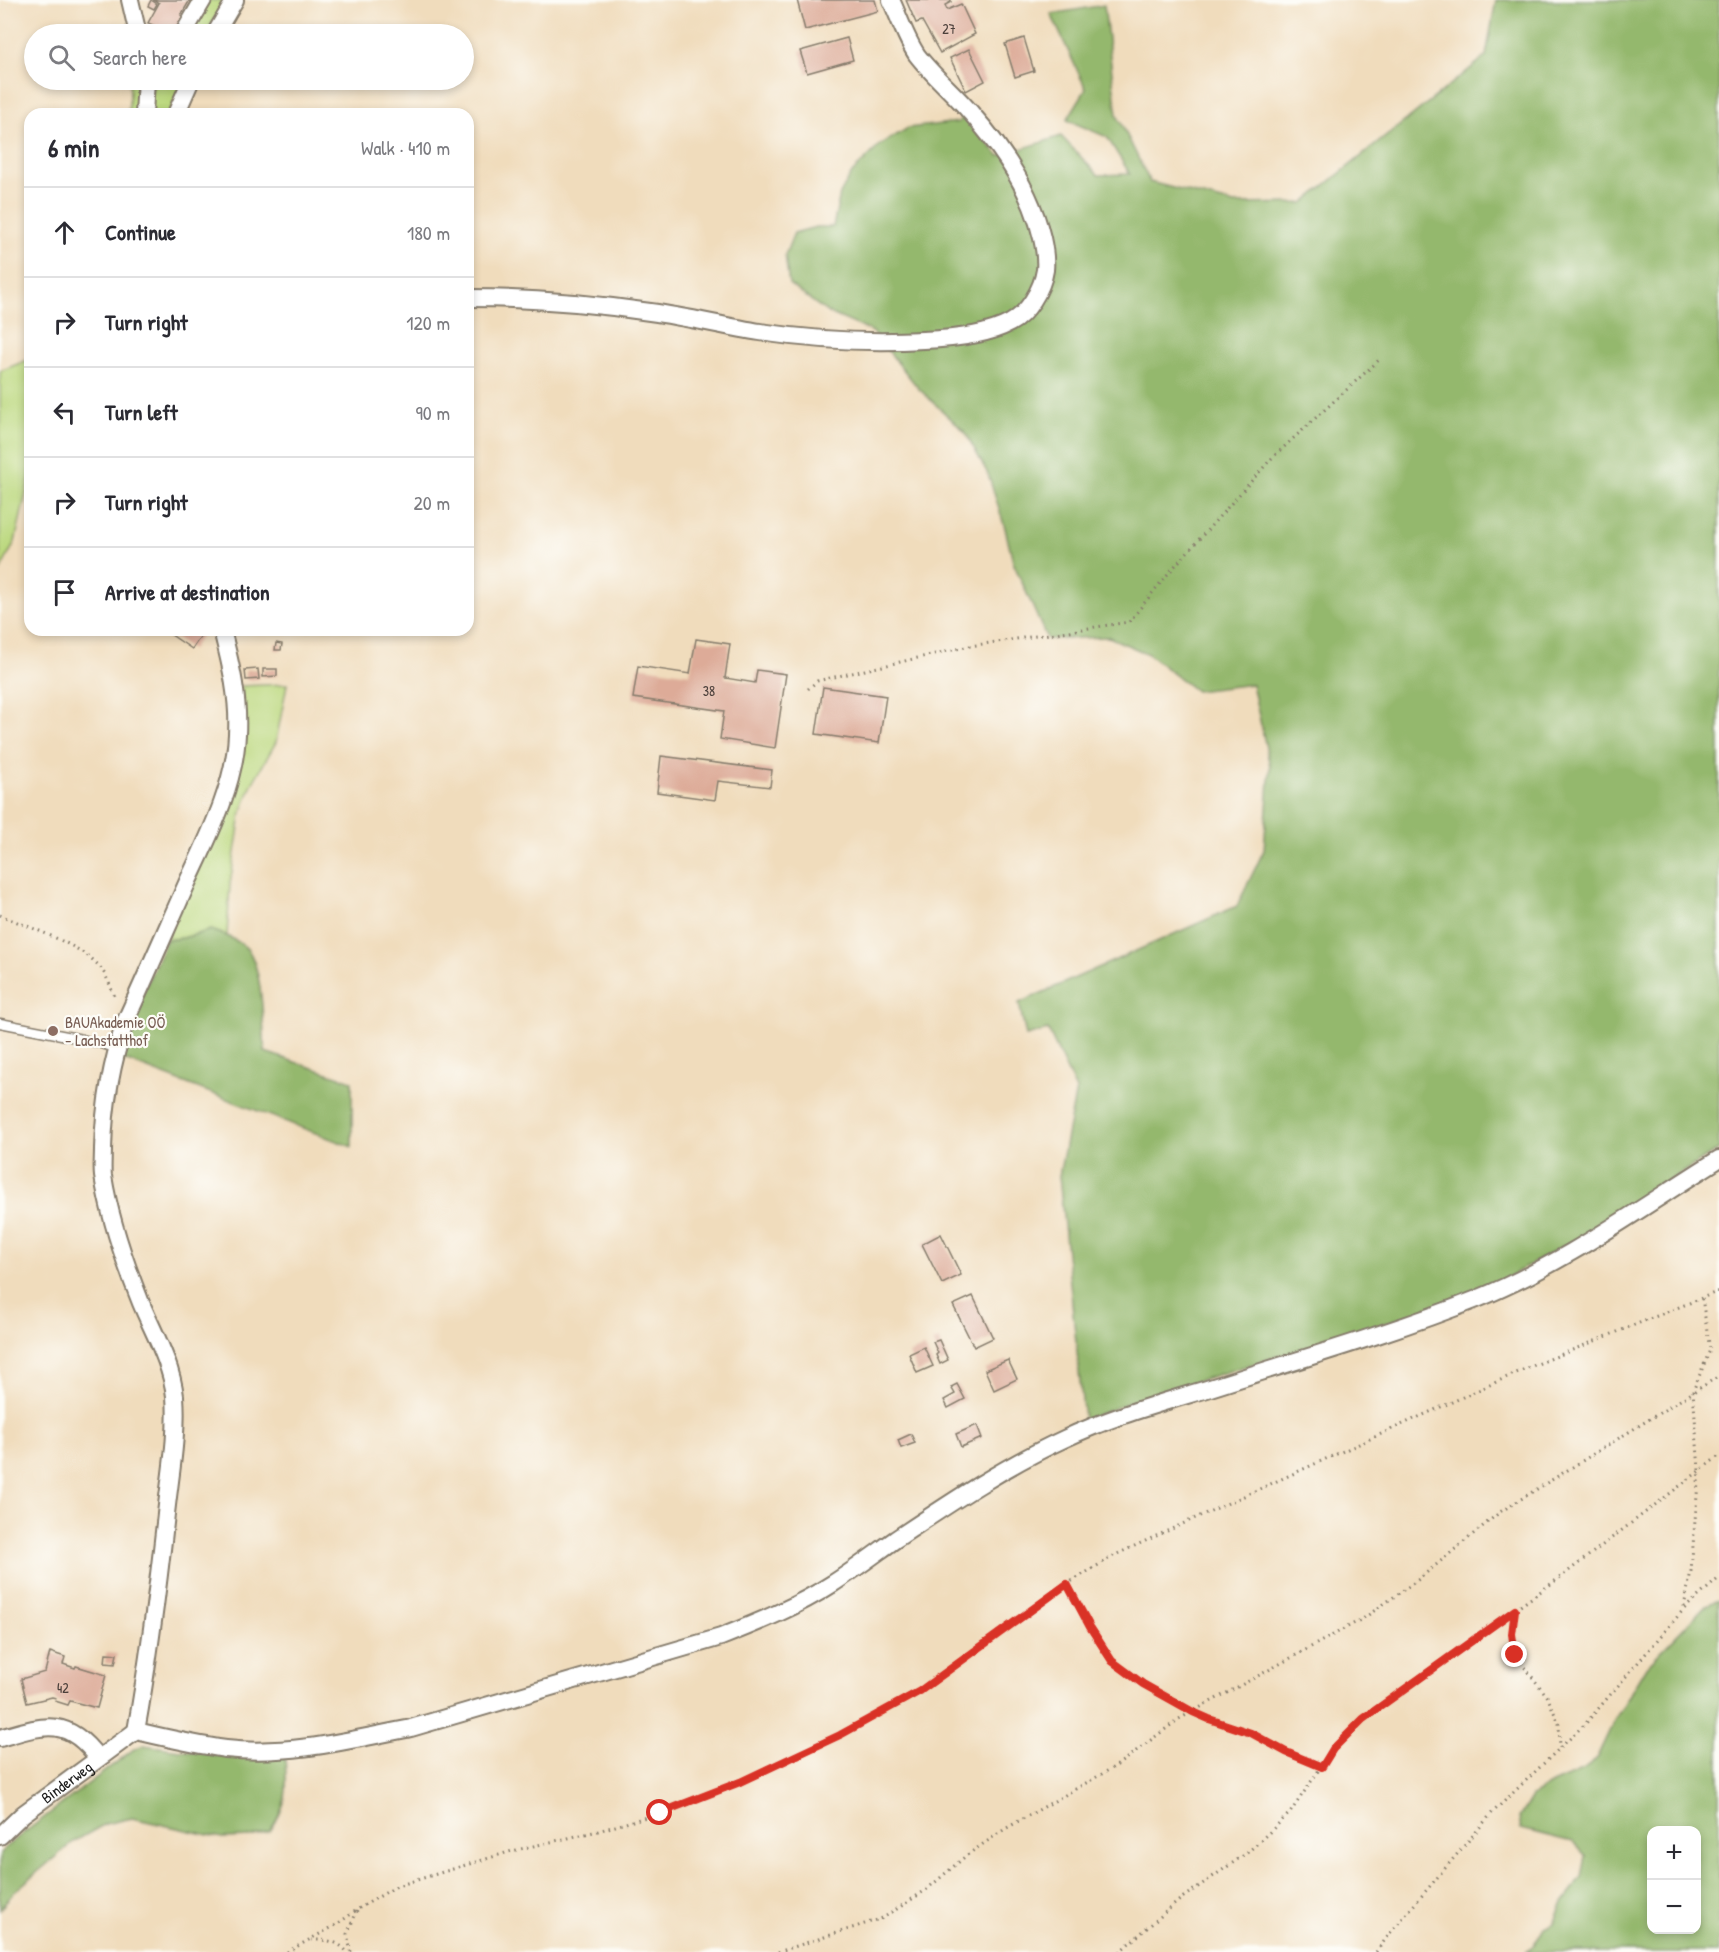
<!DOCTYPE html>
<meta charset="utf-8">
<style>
:root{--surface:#fff;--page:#f7f7f7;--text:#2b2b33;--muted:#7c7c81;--line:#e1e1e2}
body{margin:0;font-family:"Patrick Hand",sans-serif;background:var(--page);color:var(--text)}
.controls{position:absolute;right:18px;bottom:18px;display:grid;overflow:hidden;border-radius:12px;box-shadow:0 3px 9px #0003}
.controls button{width:54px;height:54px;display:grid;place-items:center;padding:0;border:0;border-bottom:2px solid var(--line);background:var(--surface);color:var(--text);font:30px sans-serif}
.stop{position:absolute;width:18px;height:18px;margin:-14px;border:4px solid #d93025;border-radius:50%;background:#fff}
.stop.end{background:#d93025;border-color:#fff;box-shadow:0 2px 6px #0008}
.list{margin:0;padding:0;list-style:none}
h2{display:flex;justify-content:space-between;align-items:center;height:78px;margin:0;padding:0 24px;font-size:26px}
h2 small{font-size:20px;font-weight:400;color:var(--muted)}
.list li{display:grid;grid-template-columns:39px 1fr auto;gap:18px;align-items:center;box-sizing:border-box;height:90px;padding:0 24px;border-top:2px solid var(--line)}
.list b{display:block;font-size:22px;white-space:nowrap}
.list em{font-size:20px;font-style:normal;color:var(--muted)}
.icon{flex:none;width:33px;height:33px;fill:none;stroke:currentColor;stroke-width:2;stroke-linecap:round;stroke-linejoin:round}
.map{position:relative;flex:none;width:1719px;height:1952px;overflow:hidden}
.search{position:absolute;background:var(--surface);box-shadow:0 3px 9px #0003;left:24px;top:24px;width:450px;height:66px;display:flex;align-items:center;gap:15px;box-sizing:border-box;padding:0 21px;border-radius:33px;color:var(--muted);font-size:22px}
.panel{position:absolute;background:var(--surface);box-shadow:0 3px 9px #0003;left:24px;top:108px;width:450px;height:528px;border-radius:18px}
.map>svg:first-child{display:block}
</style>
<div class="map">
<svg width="1719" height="1952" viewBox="0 0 1719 1952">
<rect width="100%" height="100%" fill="#fdfcf7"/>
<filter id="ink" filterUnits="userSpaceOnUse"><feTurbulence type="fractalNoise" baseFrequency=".0167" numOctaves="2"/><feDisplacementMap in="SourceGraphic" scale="12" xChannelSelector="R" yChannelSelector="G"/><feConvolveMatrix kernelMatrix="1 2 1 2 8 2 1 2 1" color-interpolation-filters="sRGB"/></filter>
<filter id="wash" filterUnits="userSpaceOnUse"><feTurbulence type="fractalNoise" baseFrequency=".008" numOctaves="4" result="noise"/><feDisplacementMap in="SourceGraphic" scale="24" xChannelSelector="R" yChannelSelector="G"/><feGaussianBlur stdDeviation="1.35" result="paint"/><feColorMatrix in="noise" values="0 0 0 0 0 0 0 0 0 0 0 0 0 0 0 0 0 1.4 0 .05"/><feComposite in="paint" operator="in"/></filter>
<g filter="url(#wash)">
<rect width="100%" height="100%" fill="#f0dcbc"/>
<g fill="#bbd87e" stroke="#6c7a4d" stroke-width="1.5">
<path d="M206 0H226L206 34H186Z"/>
<path d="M129 80H139L137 114H128L130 93Z"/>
<path d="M158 80H184L168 114H147L150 91Z"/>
<path d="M30 359V476L15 542 0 571V371Z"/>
<path d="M287 684 276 742 251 786 241 814 230 884 227 936 211 930 183 938 166 940 237 778 245 734 241 686Z"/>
</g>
<g fill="#94b86d" stroke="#586a44" stroke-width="1.5" fill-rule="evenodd">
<path d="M1496 0H1719V1149L1584 1235 1501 1281 1424 1311 1133 1401 1084 1420 1059 1176 1076 1090 1048 1030 1026 1036 1019 1003 1237 906 1264 850 1270 766 1252 684 1196 691 1148 654 1109 637 1047 639 1013 562 1005 528 988 474 965 432 919 389 873 332 827 312 789 284 785 255 794 233 816 227H833L840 194 852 173 880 145 908 128 959 122 964 115 999 156 1061 136 1098 175 1130 174 1107 137 1067 120 1086 89 1051 14 1104 5 1117 115 1150 182 1234 204 1303 203 1486 56Z"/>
<path d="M211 930C223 934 240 940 248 950 263 970 263 1026 265 1052L352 1081V1147L122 1059 140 999 166 940 183 938Z"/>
<path d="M1719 1600V1952H1525L1533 1947 1544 1928 1554 1923 1563 1903 1582 1878 1586 1856 1573 1842 1521 1829 1519 1818 1532 1796 1552 1784 1586 1769 1597 1757 1615 1719 1646 1667 1706 1605ZM1696 1830V1930H1652V1830Z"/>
<path d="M144 1745 240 1758 285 1757C287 1789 289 1803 270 1831L251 1837 222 1838 132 1818 105 1824 73 1842 14 1892 0 1909V1853L8 1845 134 1749Z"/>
</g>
<g id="blocks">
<g fill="#ddab98">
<path d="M151 0 157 4 154 9 148 6Z"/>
<path d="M153 0H190L181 15 184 16 174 34 148 23 159 3Z"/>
<path d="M797 0H875L878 11 805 30Z"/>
<path d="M906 0H951V2L945 5 947 10 961 4 975 34 940 53 922 21 916 23Z"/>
<path d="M847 38 853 60 807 73 800 51Z"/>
<path d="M1024 38 1034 71 1015 77 1005 44Z"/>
<path d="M969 49 985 81 966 91 950 58Z"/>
<path d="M164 630H199L203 633 192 649Z"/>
<path d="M696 639 730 644 725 678 755 683 757 670 786 674 775 748 720 739 724 711 633 698 638 666 690 674Z"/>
<path d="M276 643 282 644 281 650H275Z"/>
<path d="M258 669 259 679 246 680 245 670Z"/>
<path d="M263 669H277V676L263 677Z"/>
<path d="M823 687 886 696 879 743 816 734Z"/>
<path d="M661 756 772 770 770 787 718 781 715 800 657 792Z"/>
<path d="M941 1234 961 1275 942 1284 922 1244Z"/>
<path d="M973 1296 993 1338 974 1347 953 1305Z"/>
<path d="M939 1340 948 1360 940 1364 936 1355 938 1353 933 1342Z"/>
<path d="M924 1347 933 1366 917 1373 909 1354Z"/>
<path d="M1008 1360 1017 1379 994 1390 985 1370Z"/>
<path d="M957 1384 965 1399 948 1408 944 1400 955 1394 951 1387Z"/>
<path d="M977 1425 982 1438 961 1447 956 1434Z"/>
<path d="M911 1434 915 1443 901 1448 898 1440Z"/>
<path d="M50 1652 65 1657 63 1664 75 1668 76 1666 106 1675 97 1708 70 1701 68 1705 55 1701 56 1698 52 1697 27 1703 21 1679 45 1672Z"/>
<path d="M106 1653 117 1654 115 1664 105 1663Z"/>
</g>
</g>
</g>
<g filter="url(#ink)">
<use href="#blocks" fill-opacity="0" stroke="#867c6c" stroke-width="1.5"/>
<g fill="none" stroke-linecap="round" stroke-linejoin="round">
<defs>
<path id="lane" d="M0 1023 82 1039 116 1048"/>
<g id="street">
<path d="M130 0 138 34"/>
<path d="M183 34 203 0"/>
<path d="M215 34 235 0"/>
<path d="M144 114 146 80"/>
<path d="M176 114 191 80"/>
<path d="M468 298C529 298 589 303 650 312 687 317 723 326 760 332 814 340 869 343 923 340 950 339 986 336 1010 323 1027 314 1042 290 1045 270 1046 261 1044 247 1042 238 1031 190 1003 149 971 113 954 93 933 76 917 55 906 39 899 17 891 0"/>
<path d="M136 1731C166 1738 195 1745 226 1749 288 1756 351 1740 411 1728L721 1637C759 1622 798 1606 832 1584 854 1570 875 1554 896 1539 950 1503 1005 1466 1064 1439 1110 1417 1158 1404 1207 1389 1297 1360 1389 1334 1477 1299 1564 1264 1640 1208 1719 1159"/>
<path d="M136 1731C149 1659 158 1587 166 1514 170 1476 178 1436 175 1396 171 1362 154 1334 141 1303 125 1263 110 1220 103 1176 102 1168 103 1158 103 1149 104 1105 112 1061 126 1020 147 974 167 928 188 881 209 836 235 785 237 734 239 698 231 665 222 630"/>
<path d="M0 1738C44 1725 67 1716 98 1758"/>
<path id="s1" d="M0 1836 23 1814 136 1731"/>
</g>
</defs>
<use href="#lane" stroke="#867c6c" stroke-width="11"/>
<use href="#street" stroke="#867c6c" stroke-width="20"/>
<g stroke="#867c6c" stroke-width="3" stroke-dasharray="1.5 4.5" stroke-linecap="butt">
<path d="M808 689 817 681 970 646 1129 622 1166 576 1272 458 1379 360"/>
<path d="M0 915C28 927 80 944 99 966 107 975 111 989 116 999"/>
<path d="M1067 1584 1090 1627 1112 1661 1143 1684 1193 1711 1209 1719 1251 1733 1286 1752 1322 1767"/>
<path d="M1684 1607 1691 1571 1699 1470 1693 1391 1710 1350 1702 1298"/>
<path d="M1515 1611 1512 1634 1515 1655 1547 1696 1559 1724 1560 1748"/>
<path d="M311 1940C325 1940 338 1940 347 1952"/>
<path d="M287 1952 336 1925 358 1909 397 1886 512 1851 598 1831 660 1813 740 1782 840 1735 920 1691 989 1639 1067 1584 1115 1555 1215 1509 1525 1369 1719 1291"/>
<path d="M351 1952 347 1934 357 1911"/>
<path d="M778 1952 883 1918 926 1890 967 1855 1005 1829 1116 1766 1179 1719 1364 1618 1419 1579 1500 1512 1719 1376"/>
<path d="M1119 1952 1182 1898 1247 1853 1290 1813 1333 1749 1363 1719 1562 1576 1719 1456"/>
<path d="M1376 1952 1391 1932 1492 1813 1586 1723 1684 1609 1719 1578"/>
</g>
<use href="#lane" stroke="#fff" stroke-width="8"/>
<use href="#street" stroke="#fff" stroke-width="16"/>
</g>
</g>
<g fill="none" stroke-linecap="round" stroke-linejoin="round" filter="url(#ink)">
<path stroke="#d93025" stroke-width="8" d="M660 1813 740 1782 840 1735 920 1691 1067 1584 1090 1627 1112 1661 1143 1684 1193 1712 1209 1719 1251 1733 1286 1752 1322 1767 1333 1749 1363 1719 1515 1610 1512 1634 1515 1655"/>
</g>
<circle fill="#8d6e63" stroke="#fdfcf7" stroke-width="2" cx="53" cy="1031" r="6"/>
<g text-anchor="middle" stroke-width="4.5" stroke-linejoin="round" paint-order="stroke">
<g font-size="14" fill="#4c403b">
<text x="949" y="34">27</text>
<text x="709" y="696">38</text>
<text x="63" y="1693">42</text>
</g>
<g font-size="16" fill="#785e54" stroke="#fdfcf7" text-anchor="start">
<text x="65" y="1028">BAUAkademie OÖ<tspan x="65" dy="18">- Lachstatthof</tspan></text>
</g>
<g font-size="16" fill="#1c1c1c" stroke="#fdfcf7">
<text dy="6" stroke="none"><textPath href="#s1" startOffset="86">Binderweg</textPath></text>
</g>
</g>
</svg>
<div class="controls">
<button>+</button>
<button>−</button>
</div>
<div class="stop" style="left:660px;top:1813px"></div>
<div class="stop end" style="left:1515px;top:1655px"></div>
<div class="search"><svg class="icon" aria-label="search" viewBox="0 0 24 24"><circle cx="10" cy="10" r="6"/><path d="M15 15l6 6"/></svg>Search here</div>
<section class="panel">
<h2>6 min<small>Walk · 410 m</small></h2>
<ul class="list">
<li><svg class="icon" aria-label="ahead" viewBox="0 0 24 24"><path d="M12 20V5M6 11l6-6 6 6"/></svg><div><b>Continue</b></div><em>180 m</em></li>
<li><svg class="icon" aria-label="right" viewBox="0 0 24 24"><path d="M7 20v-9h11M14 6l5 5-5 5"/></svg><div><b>Turn right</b></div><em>120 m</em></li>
<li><svg class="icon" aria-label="left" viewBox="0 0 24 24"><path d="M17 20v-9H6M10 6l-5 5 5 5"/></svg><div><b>Turn left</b></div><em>90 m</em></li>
<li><svg class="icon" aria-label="right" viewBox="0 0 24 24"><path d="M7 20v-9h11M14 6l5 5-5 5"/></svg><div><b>Turn right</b></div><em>20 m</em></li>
<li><svg class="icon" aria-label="arrive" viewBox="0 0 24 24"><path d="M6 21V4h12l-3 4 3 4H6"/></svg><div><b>Arrive at destination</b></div></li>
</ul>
</section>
</div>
